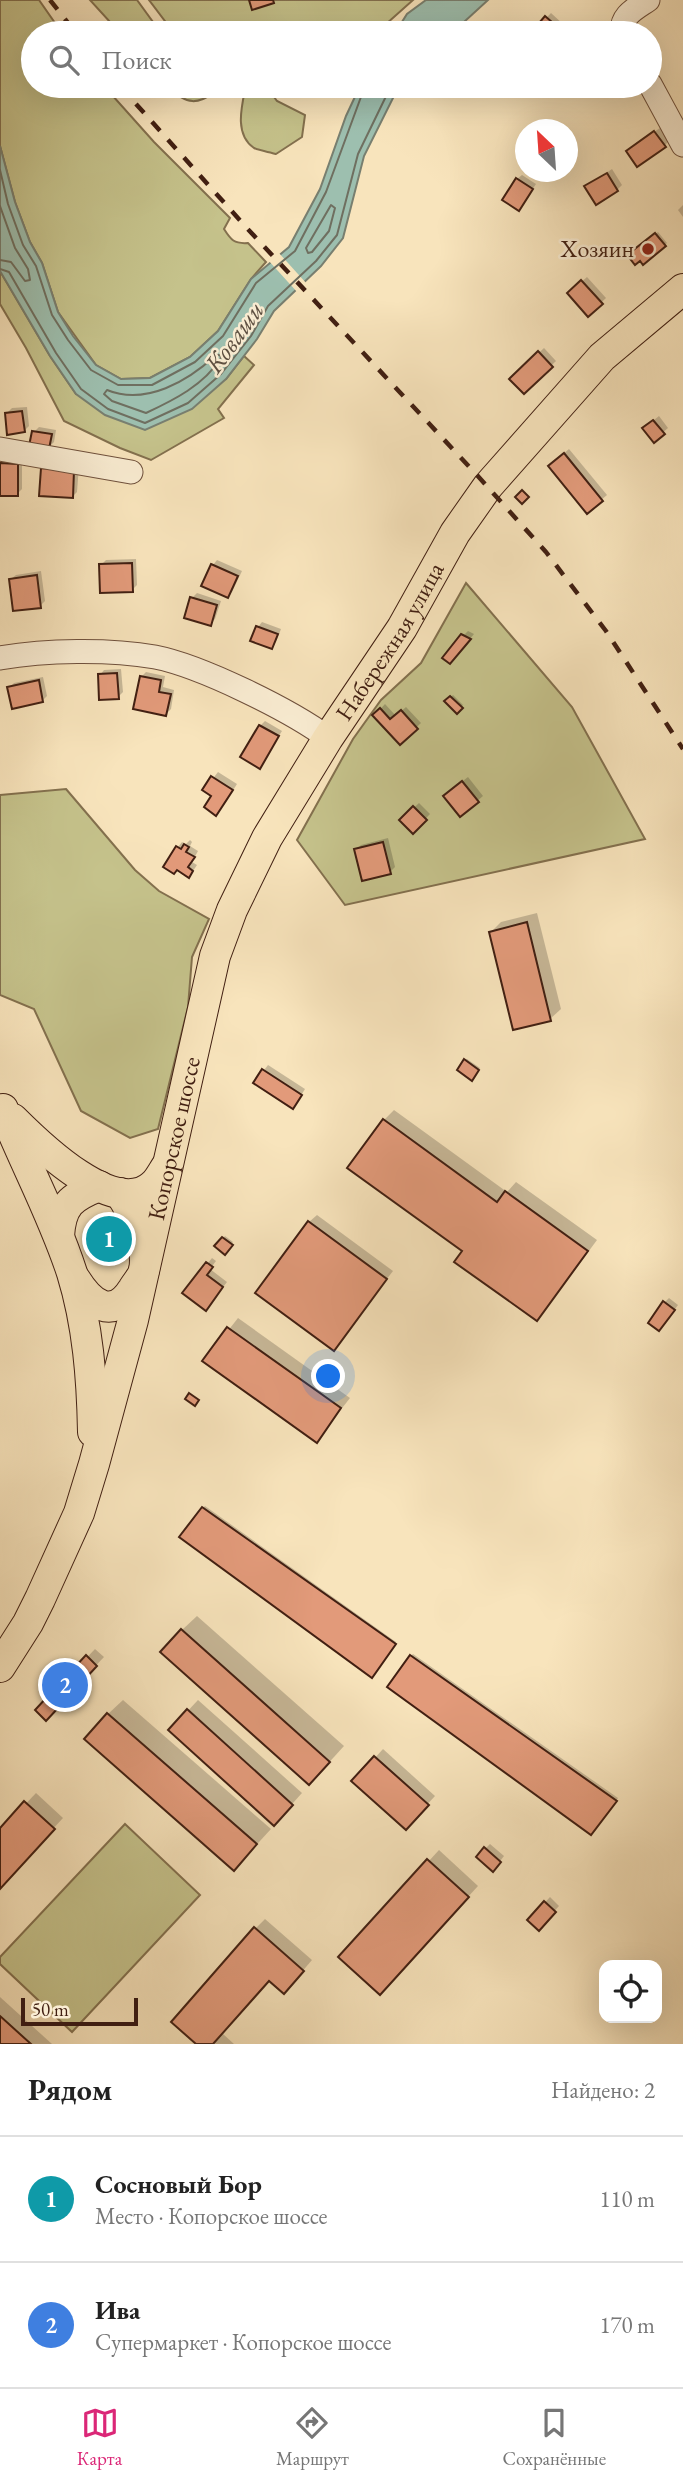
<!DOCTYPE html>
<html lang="ru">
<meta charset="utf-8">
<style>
:root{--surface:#fff;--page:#f6f6f6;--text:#222;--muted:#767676;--line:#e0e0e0;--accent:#db2777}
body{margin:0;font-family:"EB Garamond",serif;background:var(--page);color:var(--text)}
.controls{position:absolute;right:21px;bottom:21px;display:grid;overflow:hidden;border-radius:14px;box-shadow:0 7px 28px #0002}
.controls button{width:63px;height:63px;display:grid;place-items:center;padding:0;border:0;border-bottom:2px solid var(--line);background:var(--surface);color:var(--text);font:35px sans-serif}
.compass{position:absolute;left:515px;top:119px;width:63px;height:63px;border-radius:50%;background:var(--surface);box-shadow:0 7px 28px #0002;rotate:335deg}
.scale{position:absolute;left:21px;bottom:18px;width:117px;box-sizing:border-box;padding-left:7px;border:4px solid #411f12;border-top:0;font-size:19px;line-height:24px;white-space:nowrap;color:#411f12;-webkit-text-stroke:5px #faedd3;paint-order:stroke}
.you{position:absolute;left:329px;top:1377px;width:24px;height:24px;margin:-18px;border:5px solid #fff;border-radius:50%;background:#1a73e8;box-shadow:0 0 0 10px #1a73e833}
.badge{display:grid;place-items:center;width:46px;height:46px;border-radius:50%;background:var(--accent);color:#fff;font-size:23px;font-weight:700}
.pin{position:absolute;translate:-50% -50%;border:4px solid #fff;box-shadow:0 2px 7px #0006}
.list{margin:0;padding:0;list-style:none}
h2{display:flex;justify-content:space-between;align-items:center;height:91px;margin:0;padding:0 28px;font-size:30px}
h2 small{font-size:23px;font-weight:400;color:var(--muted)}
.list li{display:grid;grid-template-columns:46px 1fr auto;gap:21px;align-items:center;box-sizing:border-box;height:126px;padding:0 28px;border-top:2px solid var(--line)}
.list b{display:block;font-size:26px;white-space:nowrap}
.list p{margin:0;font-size:23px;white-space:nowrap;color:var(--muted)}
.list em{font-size:23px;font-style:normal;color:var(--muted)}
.icon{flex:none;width:38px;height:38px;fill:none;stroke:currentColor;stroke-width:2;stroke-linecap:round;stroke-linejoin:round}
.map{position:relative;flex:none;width:683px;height:2044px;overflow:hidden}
.search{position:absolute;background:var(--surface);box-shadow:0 7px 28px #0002;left:21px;right:21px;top:21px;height:77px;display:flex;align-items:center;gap:18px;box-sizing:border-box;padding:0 24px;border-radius:38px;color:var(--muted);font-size:26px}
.sheet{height:343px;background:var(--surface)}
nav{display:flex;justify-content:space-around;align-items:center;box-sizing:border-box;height:98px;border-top:2px solid var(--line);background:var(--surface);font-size:19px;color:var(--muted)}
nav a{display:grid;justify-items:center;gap:4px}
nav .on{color:var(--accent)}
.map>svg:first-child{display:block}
</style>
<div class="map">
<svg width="683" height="2044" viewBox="0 0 683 2044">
<rect width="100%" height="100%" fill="#f8e4bc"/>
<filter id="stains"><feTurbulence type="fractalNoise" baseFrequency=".00286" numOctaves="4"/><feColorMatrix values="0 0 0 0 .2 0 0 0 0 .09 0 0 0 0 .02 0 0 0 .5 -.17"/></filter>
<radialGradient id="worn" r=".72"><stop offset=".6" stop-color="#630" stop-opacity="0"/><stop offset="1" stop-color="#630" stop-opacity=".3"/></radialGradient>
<g fill="#c5c28b" stroke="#83704e" stroke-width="2">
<path d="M0 0H39L62 33H33V86H104L154 142 230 218 224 229C231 240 234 244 248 243L266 262 251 279 218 331 190 357 150 378 121 379 96 365 58 312 42 263 30 242 15 202 0 146Z"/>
<path d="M90 0H137L161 33H120Z"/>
<path d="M149 0H413L376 33H174Z"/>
<path d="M168 86H229C202 98 193 113 168 86Z"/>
<path d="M241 86H266L277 101 305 115 302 137 276 154C270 152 260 151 254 148 235 135 241 109 245 90Z"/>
<path d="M0 271 50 356 76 394 226 379 244 356 254 365 218 409 224 418 151 460 120 448 64 421 26 348 0 304Z"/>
<path d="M466 583 572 707 645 839 345 905 297 840 353 739 381 700 421 663Z"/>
<path d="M66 789 135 870 159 891 209 919 192 957 188 1007 158 1129 130 1138 81 1111 34 1009 0 995V795Z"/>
<path d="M125 1824 200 1895 72 2032 0 1964V1957Z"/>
</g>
<g fill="#9dbfaf" stroke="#787f70" stroke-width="2">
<path d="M426 0H488L452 33H395L407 14Z"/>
<path d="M360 86H399L364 156 343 238 321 266 274 311 257 339 226 379 192 409 145 430 105 415 76 394 50 356 0 271V146L15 202 30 242 42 263 58 312 73 336 96 365 121 379 150 378 190 357 218 331 251 279 289 247 320 189 346 116Z"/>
</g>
<path fill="#f8e4bc" d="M278 252 307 284 298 293 268 260Z"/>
<g fill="#0003">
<path d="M551 13 564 25 557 33H539L535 30Z"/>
<path d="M660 128 669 141 664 146H633Z"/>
<path d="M612 169 622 185 617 190 586 187Z"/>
<path d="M522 175 536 184 523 204 517 179Z"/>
<path d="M683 205V217L678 210Z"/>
<path d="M658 232 667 243 643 263 626 251 632 247 635 251Z"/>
<path d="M587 277 606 298 588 315 569 293Z"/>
<path d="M544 348 556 361 524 392 511 379Z"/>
<path d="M27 407 29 426 24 431 7 413 12 408Z"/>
<path d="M659 416 668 428 654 440 649 424Z"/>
<path d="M39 427 56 430 54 442 49 447 34 432Z"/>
<path d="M569 449 607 495 587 512 555 461Z"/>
<path d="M0 459H22V489L17 494H0Z"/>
<path d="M79 466 77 492 72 497 41 495Z"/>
<path d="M136 559 137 585 132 590 101 565 106 560Z"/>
<path d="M217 560 242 571 232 592 227 596 213 565Z"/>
<path d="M41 571 45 601 40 606 11 579 16 575Z"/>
<path d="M197 593 221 601 215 619 210 624 192 598Z"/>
<path d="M262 622 281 629 276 642 272 647 258 627Z"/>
<path d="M468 631 474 634 455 657 463 636Z"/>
<path d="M121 669 123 692 118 697 100 675 104 670Z"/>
<path d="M146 672 165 676 163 687 174 690 171 709 166 714 141 677Z"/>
<path d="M43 677 47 696 42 701 9 688 14 683Z"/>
<path d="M453 695 463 705 457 711 447 701Z"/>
<path d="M385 704 396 716 406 707 421 723 400 743 375 715Z"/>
<path d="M265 721 282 731 260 766V726Z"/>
<path d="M218 772 237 784 221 809 213 796 204 790Z"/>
<path d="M468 777 483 796 461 815 450 791Z"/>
<path d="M419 803 430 814 413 832 401 820Z"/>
<path d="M388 838 395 867 390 872 356 850 361 845Z"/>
<path d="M190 840 192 842 190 846 198 851 192 862 197 865 193 871 189 875 177 868 165 867 178 847 182 842 186 844Z"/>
<path d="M537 913 561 1009 550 1019 491 932 501 922Z"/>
<path d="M467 1059 480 1068 472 1078 465 1060Z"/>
<path d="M268 1065 305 1089 297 1102 255 1082Z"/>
<path d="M394 1110 507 1192 516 1182 597 1240 546 1309 536 1319 465 1250 384 1120Z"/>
<path d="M317 1215 393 1271 334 1348 309 1222Z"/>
<path d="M225 1236 233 1242 225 1253 217 1246Z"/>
<path d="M212 1258 216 1261 210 1269 227 1282 210 1304 185 1293Z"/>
<path d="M669 1298 678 1305 664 1324V1303Z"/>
<path d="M238 1318 350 1398 317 1440 205 1360Z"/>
<path d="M205 1506 396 1642 374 1674 203 1508Z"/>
<path d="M197 1616 344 1746 324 1768 182 1630Z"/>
<path d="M95 1649 104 1657 46 1718 37 1710Z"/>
<path d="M413 1654 618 1798 593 1831 411 1656Z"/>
<path d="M123 1700 271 1829 248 1854 108 1714Z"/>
<path d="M198 1700 302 1793 284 1813 170 1730Z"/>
<path d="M383 1749 435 1796 413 1820 354 1781Z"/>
<path d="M36 1793 63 1818 0 1886V1831Z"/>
<path d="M490 1844 504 1856 497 1865 485 1849Z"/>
<path d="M439 1850 478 1886 390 1982 341 1957Z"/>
<path d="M550 1897 559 1906 539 1928 529 1920Z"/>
<path d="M265 1919 312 1960 294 1981 270 1979 222 2033 234 2044H198L255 1929Z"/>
<path d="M0 1997 52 2044H0Z"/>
</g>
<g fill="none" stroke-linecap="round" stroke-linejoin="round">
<g stroke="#6f6f60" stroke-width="2">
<path d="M0 170 8 204 23 245 36 266 52 315 68 340 91 370 118 385H152L195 362 223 336 256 283 295 251 326 192 365 86"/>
<path d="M331 205 335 208 329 231 312 252 308 253 306 248Z"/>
<path d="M0 206 15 248 28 269 30 280 25 281 11 262 0 260"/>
<path d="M0 269 9 272 56 353 81 389 108 409 145 423 188 403 221 374 251 336 268 306 316 261 337 235 358 154 391 86"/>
<path d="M216 355H220L221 358C204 385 174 400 146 413L112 401 104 394 107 390C146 406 188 381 216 355Z"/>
</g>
</g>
<g fill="#e29a7a" stroke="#411f12" stroke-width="2">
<path d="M249 0H273L274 3 252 10Z"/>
<path d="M545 16 561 30 558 33H537L533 30Z"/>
<path d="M654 131 666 147 637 167 626 151Z"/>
<path d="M607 173 618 191 596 205 584 186Z"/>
<path d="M516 178 533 189 519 211 502 200Z"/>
<path d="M655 233 666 246 643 265 640 261 635 265 624 251 629 247 632 251Z"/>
<path d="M581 280 603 304 588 317 567 293Z"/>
<path d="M538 351 553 367 524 394 509 379Z"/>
<path d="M22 411 25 432 7 435 5 413Z"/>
<path d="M653 420 665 434 654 443 642 428Z"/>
<path d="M32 431 52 434 49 449 29 446Z"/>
<path d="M564 453 603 501 587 514 548 466Z"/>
<path d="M0 463 18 464V496H0Z"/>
<path d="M41 468 74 470 73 498 39 496Z"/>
<path d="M522 490 529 497 522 504 515 497Z"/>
<path d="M132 563 133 592 100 593 99 564Z"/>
<path d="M211 564 238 576 228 598 201 586Z"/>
<path d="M37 575 41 608 13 611 9 579Z"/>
<path d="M190 597 217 605 211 626 184 618Z"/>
<path d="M256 626 278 634 272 649 250 641Z"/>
<path d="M461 634 471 639 450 664 442 658Z"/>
<path d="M117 673 119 699 99 700 98 674Z"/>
<path d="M140 676 161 680 159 692 171 694 166 716 133 709Z"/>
<path d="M39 680 43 702 12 709 7 687Z"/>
<path d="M450 696 463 708 457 714 444 701Z"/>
<path d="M380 708 390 719 401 710 418 729 400 745 372 715Z"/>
<path d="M259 725 279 736 260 769 240 757Z"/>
<path d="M211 776 233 790 216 816 204 807 211 796 202 790Z"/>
<path d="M462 781 479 802 460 817 443 796Z"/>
<path d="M413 806 427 820 413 834 399 820Z"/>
<path d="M383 842 391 874 362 881 354 849Z"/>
<path d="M184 844 189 847 186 852 195 857 188 867 193 871 189 878 177 870 174 874 163 867 176 846 181 849Z"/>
<path d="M527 922 551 1021 513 1030 489 932Z"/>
<path d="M464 1059 479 1070 472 1081 457 1070Z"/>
<path d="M262 1069 302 1095 293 1109 253 1083Z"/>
<path d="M383 1119 497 1202 505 1191 588 1251 537 1321 454 1262 462 1251 347 1168Z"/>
<path d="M308 1221 387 1279 334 1351 255 1293Z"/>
<path d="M222 1237 233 1245 225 1255 214 1246Z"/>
<path d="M206 1262 213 1267 207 1275 223 1287 206 1311 182 1293Z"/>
<path d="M663 1301 675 1310 659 1331 648 1323Z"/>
<path d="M227 1327 341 1408 317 1443 202 1361Z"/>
<path d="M189 1393 199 1400 195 1406 185 1399Z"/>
<path d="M202 1507 396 1644 372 1678 179 1537Z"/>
<path d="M181 1629 330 1762 309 1785 160 1652Z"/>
<path d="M86 1655 97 1666 46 1721 35 1710Z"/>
<path d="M410 1655 617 1801 591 1835 387 1687Z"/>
<path d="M187 1709 293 1805 274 1826 168 1730Z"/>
<path d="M107 1713 257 1844 234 1871 84 1739Z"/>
<path d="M374 1756 429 1805 406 1830 351 1781Z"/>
<path d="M24 1801 55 1829 0 1889V1828Z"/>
<path d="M484 1847 501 1862 493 1872 476 1857Z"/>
<path d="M427 1859 469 1897 380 1995 338 1957Z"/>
<path d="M544 1901 556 1912 539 1931 527 1920Z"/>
<path d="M254 1927 304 1971 284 1994 269 1981 213 2044H196L171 2022Z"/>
<path d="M0 2016 31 2044H0Z"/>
</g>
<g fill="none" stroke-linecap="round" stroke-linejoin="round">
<defs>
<g id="minor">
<path d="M622 33C621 15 635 9 648 0"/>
<path d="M650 84 683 145"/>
<path d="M0 449 131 472"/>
<path d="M0 658C45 650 109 649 155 657 201 666 290 710 328 738"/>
</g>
<g id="major">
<path d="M3 1109C25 1164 54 1217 72 1273 88 1325 92 1379 93 1432"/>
<path d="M13 1119C38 1144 115 1220 153 1185 158 1181 162 1173 166 1167"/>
<path d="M59 1236C61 1205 71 1197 99 1186"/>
<path d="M75 1279C90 1303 112 1322 133 1289 136 1284 143 1276 144 1270 149 1246 133 1213 120 1193"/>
<path id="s1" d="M0 1667 28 1623 40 1599 79 1513 94 1464 133 1320 215 956 232 910 267 838 328 738 402 628 455 533 488 486 602 357 683 289"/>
</g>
</defs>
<use href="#minor" stroke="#6f503c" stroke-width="25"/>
<use href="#major" stroke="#411f12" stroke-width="32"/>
<use href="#minor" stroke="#faedd3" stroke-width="23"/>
<use href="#major" stroke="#f8e4bc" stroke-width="30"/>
<g stroke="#411f12" stroke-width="4.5" stroke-dasharray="12 12" stroke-linecap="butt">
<path d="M50 0 76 33"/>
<path d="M120 86 245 226 476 474 546 552 606 631 683 749"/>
</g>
</g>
<circle fill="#8f2418" stroke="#faedd3" stroke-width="2.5" cx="648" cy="249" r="7"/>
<g text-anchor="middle" stroke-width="5" stroke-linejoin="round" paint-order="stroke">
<g font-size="24" fill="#411f12" stroke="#faedd3" text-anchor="end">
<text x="634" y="257">Хозяин</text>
</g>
<g font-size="24" fill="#411f12" stroke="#faedd3">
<text dy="8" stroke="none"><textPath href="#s1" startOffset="1108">Набережная улица</textPath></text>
<text dy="8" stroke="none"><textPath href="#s1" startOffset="560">Копорское шоссе</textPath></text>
</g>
<g font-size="26" font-style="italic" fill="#5d4f41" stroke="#faedd3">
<text transform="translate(234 337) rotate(-54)" y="9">Коваши</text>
</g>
</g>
<rect width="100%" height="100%" filter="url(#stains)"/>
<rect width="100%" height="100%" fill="url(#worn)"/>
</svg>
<div class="controls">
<button><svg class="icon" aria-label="locate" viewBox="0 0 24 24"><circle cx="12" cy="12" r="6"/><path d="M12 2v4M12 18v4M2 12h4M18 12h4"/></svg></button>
</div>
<svg class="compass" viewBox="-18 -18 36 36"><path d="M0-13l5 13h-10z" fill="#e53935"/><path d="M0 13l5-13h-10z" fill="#767676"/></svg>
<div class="scale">50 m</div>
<div class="you"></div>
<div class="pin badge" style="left:109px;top:1239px;background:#0f9aa8">1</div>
<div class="pin badge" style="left:65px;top:1685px;background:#3f7fe0">2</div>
<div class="search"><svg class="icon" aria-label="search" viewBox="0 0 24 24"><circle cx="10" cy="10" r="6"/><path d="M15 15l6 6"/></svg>Поиск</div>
</div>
<section class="sheet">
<h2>Рядом<small>Найдено: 2</small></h2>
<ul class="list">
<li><span class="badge" style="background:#0f9aa8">1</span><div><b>Сосновый Бор</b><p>Место · Копорское шоссе</p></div><em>110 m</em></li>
<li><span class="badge" style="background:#3f7fe0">2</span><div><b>Ива</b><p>Супермаркет · Копорское шоссе</p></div><em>170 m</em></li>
</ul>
</section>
<nav>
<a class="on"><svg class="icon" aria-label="map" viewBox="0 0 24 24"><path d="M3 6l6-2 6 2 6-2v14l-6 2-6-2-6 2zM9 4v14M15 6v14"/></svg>Карта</a>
<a><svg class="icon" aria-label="directions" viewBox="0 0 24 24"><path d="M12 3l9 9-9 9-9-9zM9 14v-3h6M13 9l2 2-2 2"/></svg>Маршрут</a>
<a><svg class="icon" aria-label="saved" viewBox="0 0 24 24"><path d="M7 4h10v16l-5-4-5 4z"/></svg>Сохранённые</a>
</nav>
